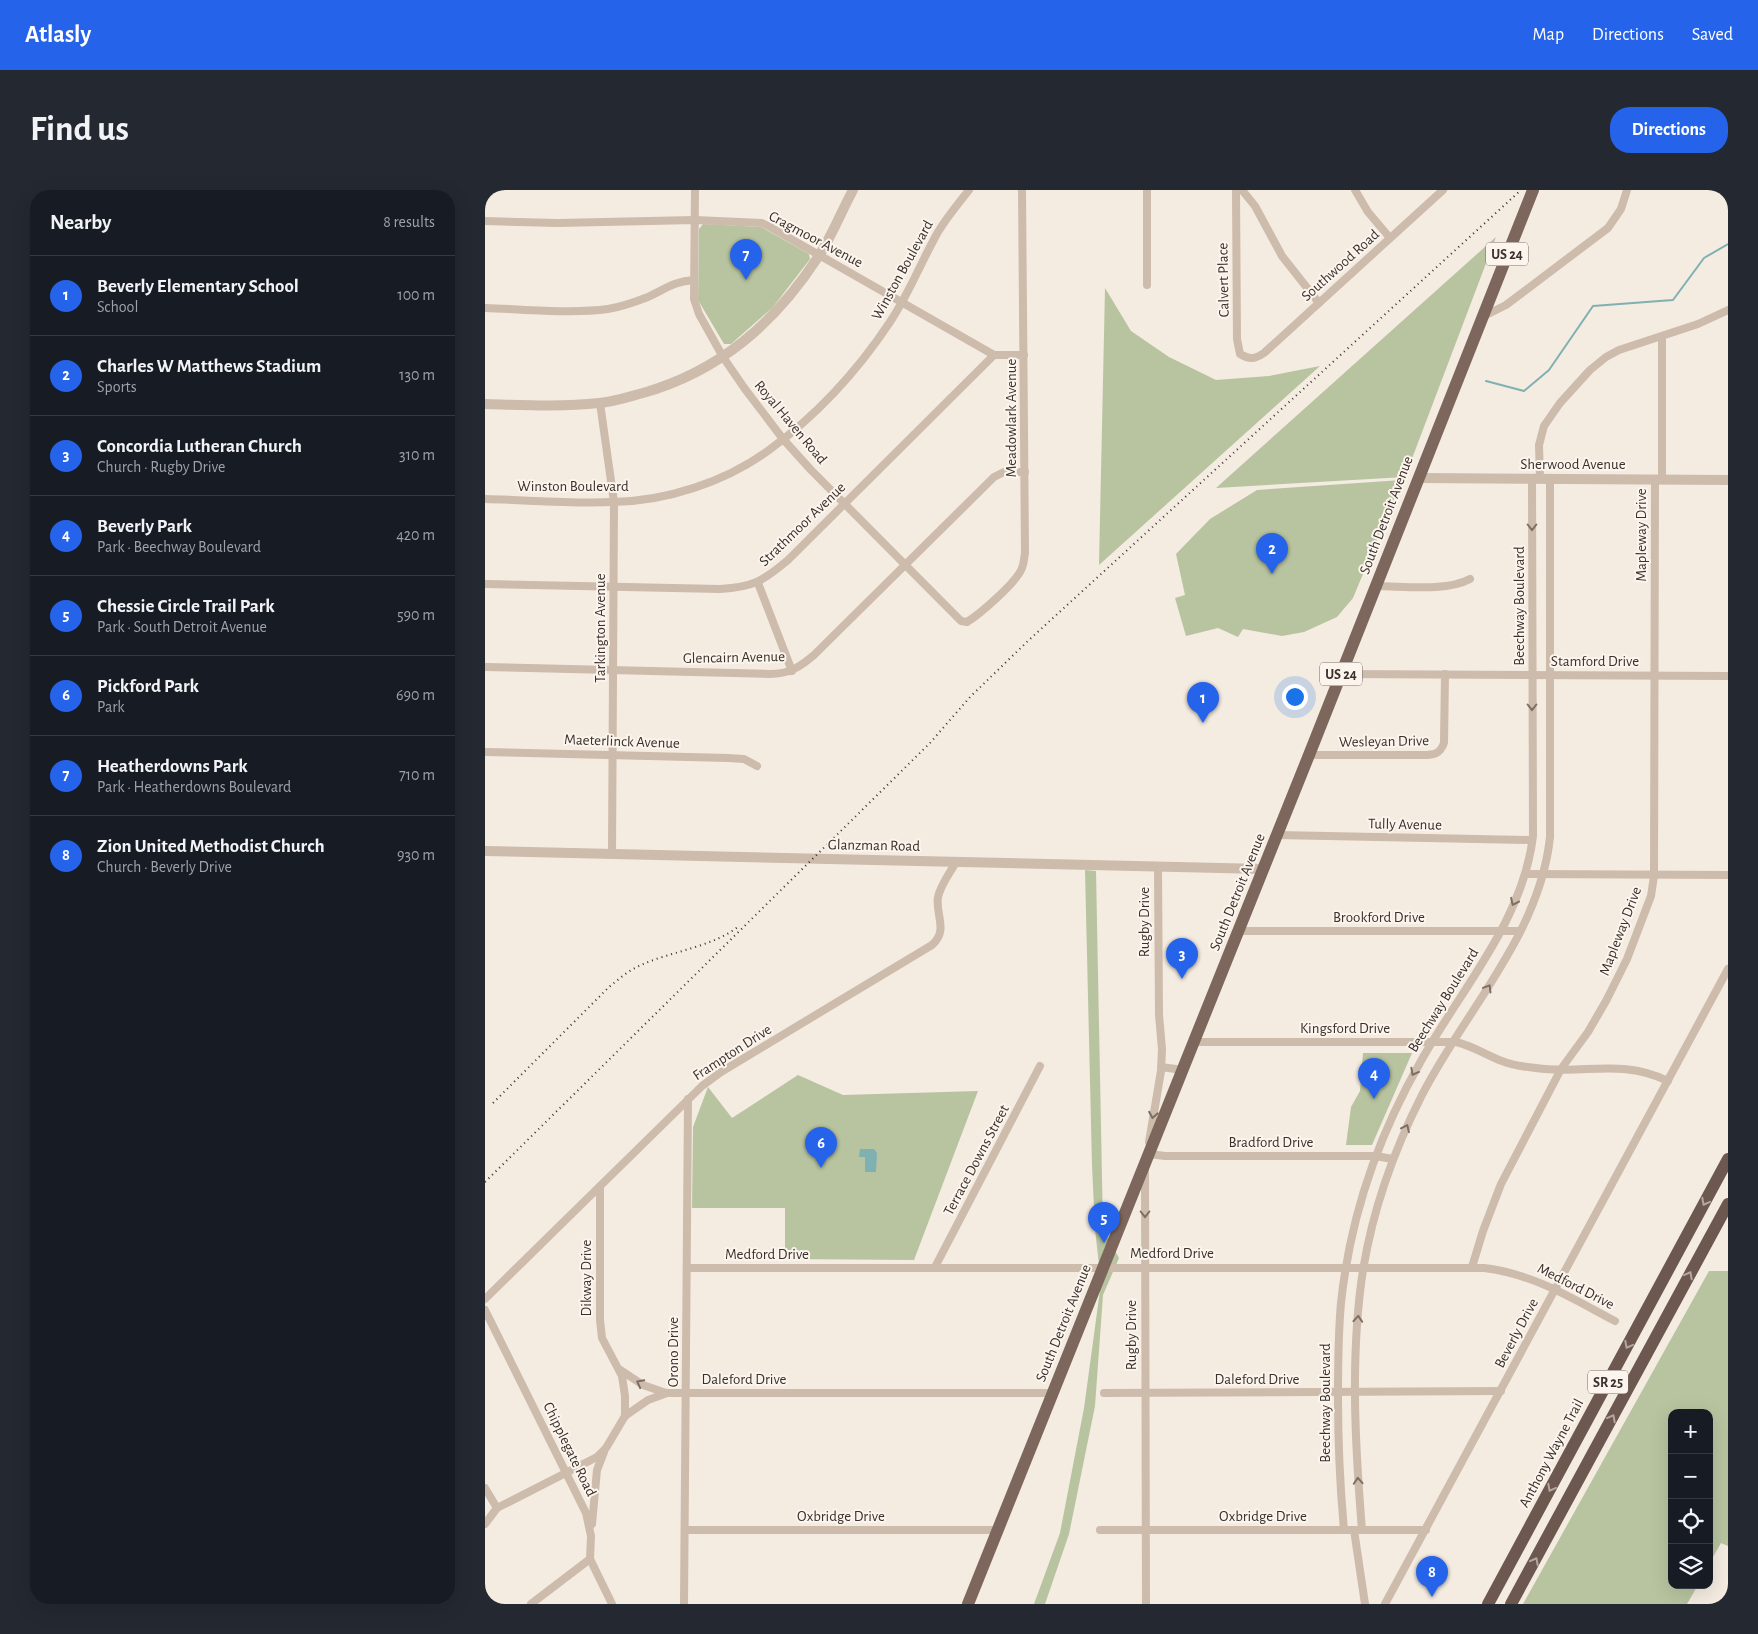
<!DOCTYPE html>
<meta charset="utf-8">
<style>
:root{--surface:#171b24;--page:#242831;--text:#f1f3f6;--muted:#9ea1a6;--line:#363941;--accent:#2563eb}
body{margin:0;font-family:"Alegreya Sans",sans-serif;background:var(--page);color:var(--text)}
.controls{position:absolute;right:15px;bottom:15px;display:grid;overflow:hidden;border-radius:10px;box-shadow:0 5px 20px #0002}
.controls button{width:45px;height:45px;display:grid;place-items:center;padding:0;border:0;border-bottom:1px solid var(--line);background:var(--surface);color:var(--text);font:25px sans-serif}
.you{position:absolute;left:809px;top:506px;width:18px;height:18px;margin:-12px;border:4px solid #fff;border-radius:50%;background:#1a73e8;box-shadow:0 0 0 8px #1a73e833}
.badge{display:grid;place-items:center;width:32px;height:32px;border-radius:50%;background:var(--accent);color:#fff;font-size:16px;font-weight:700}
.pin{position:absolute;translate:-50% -41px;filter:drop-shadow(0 1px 2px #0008)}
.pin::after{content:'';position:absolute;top:26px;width:18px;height:15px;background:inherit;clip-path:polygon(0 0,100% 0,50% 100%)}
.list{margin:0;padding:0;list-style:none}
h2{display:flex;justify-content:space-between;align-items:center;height:65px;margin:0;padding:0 20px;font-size:21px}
h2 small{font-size:16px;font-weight:400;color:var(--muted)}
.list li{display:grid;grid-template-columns:32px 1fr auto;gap:15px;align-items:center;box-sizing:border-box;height:80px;padding:0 20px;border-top:1px solid var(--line)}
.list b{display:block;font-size:19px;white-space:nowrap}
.list p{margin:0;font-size:16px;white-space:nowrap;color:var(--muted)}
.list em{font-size:16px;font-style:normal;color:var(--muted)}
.icon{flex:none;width:28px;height:28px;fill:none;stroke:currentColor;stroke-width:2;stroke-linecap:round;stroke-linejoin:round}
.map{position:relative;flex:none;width:1243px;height:1414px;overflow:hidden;border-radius:20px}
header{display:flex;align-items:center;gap:30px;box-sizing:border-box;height:70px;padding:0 25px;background:var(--accent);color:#fff}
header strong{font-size:24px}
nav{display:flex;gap:28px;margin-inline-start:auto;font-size:18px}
.intro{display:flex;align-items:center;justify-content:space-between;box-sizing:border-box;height:120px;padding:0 30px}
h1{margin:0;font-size:35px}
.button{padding:12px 22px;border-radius:20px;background:var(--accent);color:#fff;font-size:18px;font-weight:700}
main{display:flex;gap:30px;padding:0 30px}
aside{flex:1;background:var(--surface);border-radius:20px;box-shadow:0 5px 20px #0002}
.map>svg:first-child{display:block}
</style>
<header>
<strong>Atlasly</strong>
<nav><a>Map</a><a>Directions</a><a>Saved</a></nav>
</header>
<div class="intro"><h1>Find us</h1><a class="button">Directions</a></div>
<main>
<aside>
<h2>Nearby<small>8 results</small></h2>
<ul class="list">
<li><span class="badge">1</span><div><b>Beverly Elementary School</b><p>School</p></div><em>100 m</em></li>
<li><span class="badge">2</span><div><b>Charles W Matthews Stadium</b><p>Sports</p></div><em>130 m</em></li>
<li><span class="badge">3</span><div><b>Concordia Lutheran Church</b><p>Church · Rugby Drive</p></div><em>310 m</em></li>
<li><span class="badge">4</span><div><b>Beverly Park</b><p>Park · Beechway Boulevard</p></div><em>420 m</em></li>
<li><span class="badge">5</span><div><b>Chessie Circle Trail Park</b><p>Park · South Detroit Avenue</p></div><em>590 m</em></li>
<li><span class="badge">6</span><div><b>Pickford Park</b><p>Park</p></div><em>690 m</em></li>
<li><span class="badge">7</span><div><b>Heatherdowns Park</b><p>Park · Heatherdowns Boulevard</p></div><em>710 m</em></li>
<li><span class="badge">8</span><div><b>Zion United Methodist Church</b><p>Church · Beverly Drive</p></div><em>930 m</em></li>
</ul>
</aside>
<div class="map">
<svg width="1243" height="1414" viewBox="0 0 1243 1414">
<rect width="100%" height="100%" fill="#f4ebe1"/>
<g fill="#b8c4a0">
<path d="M218 34 276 37 324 64 325 69 288 117 246 154H239L213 110 214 39Z"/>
<path d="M1011 47 920 287 731 298Z"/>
<path d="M620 98 646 141 684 167 731 190 784 186 835 176 614 375Z"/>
<path d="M917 290 868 408 852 427 819 442 797 446 758 439 753 447 733 438 701 446 690 408 700 405 691 364 725 329 772 300Z"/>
<path d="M600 680 611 681 618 1039 634 1068 618 1105 610 1216 584 1344 560 1414H549L575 1343 599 1218 616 1093 610 1039 607 975Z"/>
<path d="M878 863H927L887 955H861L866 917 875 901Z"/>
<path d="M313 885 358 905 493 901 429 1070 300 1069V1018H207L208 937 223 897 247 928Z"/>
<path d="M1224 1081H1243V1356L1236 1353 1224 1374V1223H1187V1395H1213L1202 1414H1038Z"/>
</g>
<path fill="#7fb0b2" d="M375 959H389L392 963 391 982H380V967H374Z"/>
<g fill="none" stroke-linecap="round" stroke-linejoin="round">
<path stroke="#7fb0b2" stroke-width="2" d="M1001 191 1039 201 1064 180 1108 116 1188 110 1219 68 1243 54"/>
<g stroke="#cdbbac" stroke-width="8">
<path d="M210 0 209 109 214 124 238 167 260 199 298 249 326 280 476 431 482 432C495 424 532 392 537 378 539 373 539 368 540 363L537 0"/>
<path d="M751 0 752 149 755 164C765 170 770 169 779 163L958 0"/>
<path d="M757 0 770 16 797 66 834 113"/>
<path d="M870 0 883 22 905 48"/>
<path d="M0 31 73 33 210 30 277 33 285 37 509 165H539"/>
<path d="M662 95V0"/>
<path d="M0 118C38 119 86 124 123 119 136 117 150 112 163 107 180 99 190 91 209 90"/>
<path d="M997 127 1021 115 1123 38 1136 19 1142 0"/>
<path d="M115 213 129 312 127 664"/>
<path d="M1055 289 1054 255 1059 236 1075 213 1105 180 1121 167 1134 160 1213 134 1243 120"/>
<path d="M1177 290V147"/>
<path d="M0 309C43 310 86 314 128 312 182 311 240 292 284 260 331 226 373 180 405 132 424 104 436 72 453 42 462 27 473 14 484 0"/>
<path d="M273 393 307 481"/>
<path d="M0 394 235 399C269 397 278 391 303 370L509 165"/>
<path d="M891 396C918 396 961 402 985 389"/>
<path d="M0 477 285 484C304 484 315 477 329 465L509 287 519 282H540"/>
<path d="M856 484 1243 486"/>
<path d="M0 562 243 568 259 569 272 576"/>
<path d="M824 565H938C949 565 955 564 959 553L960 484"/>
<path d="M792 645 1047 650"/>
<path d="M1041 684 1243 685"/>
<path d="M753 741H1035"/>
<path d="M709 852H971C988 856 1001 865 1017 871 1027 875 1040 877 1051 878 1098 885 1136 868 1183 891"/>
<path d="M676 877 698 880"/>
<path d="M664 952 676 881 677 859 674 825 673 677"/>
<path d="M664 964 680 966H890L908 969"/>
<path d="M660 981 661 1414"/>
<path d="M115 997V1130L117 1148 137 1186 140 1206V1226"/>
<path d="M450 1077 555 876"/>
<path d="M987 1077 998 1041 1016 994 1076 879 1103 842 1121 811 1142 769 1166 706 1169 686 1170 290"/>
<path d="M202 1078H999C1049 1084 1086 1108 1130 1131"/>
<path d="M0 1109 217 896 236 882 447 755C464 740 450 725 453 707 456 694 465 683 471 672"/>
<path d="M0 1120 101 1323 106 1346 105 1369 127 1414"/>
<path d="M134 1179 158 1195 181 1203"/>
<path d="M619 1203 1016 1201"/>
<path d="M0 1298 12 1318"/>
<path d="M0 1334 12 1318 112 1267 121 1258 140 1226 163 1210 182 1203H567"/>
<path d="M107 1334 112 1280 119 1262"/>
<path d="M200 1340H513"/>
<path d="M615 1340H941"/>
<path d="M859 1340C855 1296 853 1252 853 1208 853 1176 853 1145 856 1113 865 1027 893 946 936 871 976 799 1038 731 1048 646L1047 288"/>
<path d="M869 1340 880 1414"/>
<path d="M877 1340C870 1254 865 1165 878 1080 888 1019 909 960 937 905 980 821 1055 744 1065 647V289"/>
<path d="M46 1414 105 1369"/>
<path d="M199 1414 203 909"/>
<path d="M900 1414 1243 779"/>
</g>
<g stroke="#cdbbac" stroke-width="10">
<path d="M0 214C38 215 76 217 114 213 128 212 143 207 158 203 235 181 290 133 333 67 347 46 356 22 368 0"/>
<path d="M934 288 1243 290"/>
<path d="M0 661 778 679"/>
</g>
<path stroke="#7d675c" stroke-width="12" d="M483 1414 824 565 1048 0"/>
<g stroke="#6c584f" stroke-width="12">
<path d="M1003 1414 1243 969"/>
<path d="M1026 1414 1243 1014"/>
</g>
<g stroke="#3b302b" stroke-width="2" stroke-dasharray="1 4" stroke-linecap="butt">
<path d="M8 913 124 797C134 789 144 780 156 775 187 761 228 757 254 736"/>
<path d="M0 992 445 553 485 507 545 449 1036 0"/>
</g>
</g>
<defs><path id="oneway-chevron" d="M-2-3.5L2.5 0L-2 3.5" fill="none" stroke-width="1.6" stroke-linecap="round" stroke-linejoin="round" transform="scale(1.25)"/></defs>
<g stroke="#7d6f65">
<use href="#oneway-chevron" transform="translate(1047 337) rotate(90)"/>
<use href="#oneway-chevron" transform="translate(1047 517) rotate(90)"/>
<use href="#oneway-chevron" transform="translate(1029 712) rotate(115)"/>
<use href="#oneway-chevron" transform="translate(1003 798) rotate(-59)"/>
<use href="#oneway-chevron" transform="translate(929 882) rotate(119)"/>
<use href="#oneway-chevron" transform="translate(668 925) rotate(100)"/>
<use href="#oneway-chevron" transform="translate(921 938) rotate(-65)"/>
<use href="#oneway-chevron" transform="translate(660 1024) rotate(90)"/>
<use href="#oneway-chevron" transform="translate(873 1129) rotate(-86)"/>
<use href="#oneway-chevron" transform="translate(155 1193) rotate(-152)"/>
<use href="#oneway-chevron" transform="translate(873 1291) rotate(-94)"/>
</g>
<g stroke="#b4a69e">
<use href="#oneway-chevron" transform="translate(1220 1012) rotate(118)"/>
<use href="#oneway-chevron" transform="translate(1204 1085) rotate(-62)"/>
<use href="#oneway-chevron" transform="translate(1143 1155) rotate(118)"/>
<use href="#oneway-chevron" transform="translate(1127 1228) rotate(-62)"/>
<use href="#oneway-chevron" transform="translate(1066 1298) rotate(118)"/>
<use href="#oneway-chevron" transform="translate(1050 1371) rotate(-62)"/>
</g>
<g text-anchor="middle" stroke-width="4" stroke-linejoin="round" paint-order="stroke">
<g fill="#fbf5ee" stroke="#756b66" stroke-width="1">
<rect x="1001" y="52.5" width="42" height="23" rx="4"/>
<rect x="835" y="472.5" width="42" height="23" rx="4"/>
<rect x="1103" y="1180.5" width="40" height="23" rx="4"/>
</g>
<g font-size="14" font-weight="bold" fill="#3b302b">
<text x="1022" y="69">US 24</text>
<text x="856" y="489">US 24</text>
<text x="1123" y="1197">SR 25</text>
</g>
<g font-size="15" fill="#3b302b" stroke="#fbf5ee">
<text transform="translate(331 49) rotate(28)" y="5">Cragmoor Avenue</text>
<text transform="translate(855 75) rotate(-42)" y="5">Southwood Road</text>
<text transform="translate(417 80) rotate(-61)" y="5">Winston Boulevard</text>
<text transform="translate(738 90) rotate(-91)" y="5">Calvert Place</text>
<text transform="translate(526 228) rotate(-90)" y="5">Meadowlark Avenue</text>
<text transform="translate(306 232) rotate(50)" y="5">Royal Haven Road</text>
<text x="1088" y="279">Sherwood Avenue</text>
<text x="88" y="301">Winston Boulevard</text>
<text transform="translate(901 325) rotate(-69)" y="5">South Detroit Avenue</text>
<text transform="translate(317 334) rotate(-44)" y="5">Strathmoor Avenue</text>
<text transform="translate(1156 345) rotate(-90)" y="5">Mapleway Drive</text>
<text transform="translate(1034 416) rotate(-90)" y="5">Beechway Boulevard</text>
<text transform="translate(115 438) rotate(-90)" y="5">Tarkington Avenue</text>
<text transform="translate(249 467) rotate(-1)" y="5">Glencairn Avenue</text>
<text x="1110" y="476">Stamford Drive</text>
<text transform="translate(137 551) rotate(2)" y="5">Maeterlinck Avenue</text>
<text transform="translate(899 551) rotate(-1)" y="5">Wesleyan Drive</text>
<text transform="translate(920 634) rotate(1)" y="5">Tully Avenue</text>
<text transform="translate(389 655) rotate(1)" y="5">Glanzman Road</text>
<text transform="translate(752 702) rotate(-68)" y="5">South Detroit Avenue</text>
<text x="894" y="732">Brookford Drive</text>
<text transform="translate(659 732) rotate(-90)" y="5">Rugby Drive</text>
<text transform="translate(1135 741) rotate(-69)" y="5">Mapleway Drive</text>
<text transform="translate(958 810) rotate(-58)" y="5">Beechway Boulevard</text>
<text x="860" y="843">Kingsford Drive</text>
<text transform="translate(247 862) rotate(-33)" y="5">Frampton Drive</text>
<text x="786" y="957">Bradford Drive</text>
<text transform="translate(491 970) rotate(-62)" y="5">Terrace Downs Street</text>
<text x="687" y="1068">Medford Drive</text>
<text x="282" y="1069">Medford Drive</text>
<text transform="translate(101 1088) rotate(-90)" y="5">Dikway Drive</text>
<text transform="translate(1091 1096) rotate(27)" y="5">Medford Drive</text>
<text transform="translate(578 1133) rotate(-68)" y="5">South Detroit Avenue</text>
<text transform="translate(1031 1143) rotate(-62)" y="5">Beverly Drive</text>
<text transform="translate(646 1145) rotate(-90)" y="5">Rugby Drive</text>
<text transform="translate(188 1162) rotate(-90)" y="5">Orono Drive</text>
<text x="259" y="1194">Daleford Drive</text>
<text x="772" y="1194">Daleford Drive</text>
<text transform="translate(840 1213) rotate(-90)" y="5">Beechway Boulevard</text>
<text transform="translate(85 1259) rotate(64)" y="5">Chipplegate Road</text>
<text transform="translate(1066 1263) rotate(-62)" y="5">Anthony Wayne Trail</text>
<text x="356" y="1331">Oxbridge Drive</text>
<text x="778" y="1331">Oxbridge Drive</text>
</g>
</g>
</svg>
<div class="controls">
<button>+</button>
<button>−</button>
<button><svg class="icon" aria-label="locate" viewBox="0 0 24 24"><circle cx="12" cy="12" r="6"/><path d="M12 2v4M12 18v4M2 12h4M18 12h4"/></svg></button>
<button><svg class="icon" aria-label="layers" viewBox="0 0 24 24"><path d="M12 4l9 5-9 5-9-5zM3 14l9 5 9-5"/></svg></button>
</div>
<div class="you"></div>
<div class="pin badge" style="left:718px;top:533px">1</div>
<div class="pin badge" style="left:787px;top:384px">2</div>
<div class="pin badge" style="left:697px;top:789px">3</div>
<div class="pin badge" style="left:889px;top:909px">4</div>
<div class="pin badge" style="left:619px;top:1053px">5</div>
<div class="pin badge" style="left:336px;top:978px">6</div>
<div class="pin badge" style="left:261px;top:90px">7</div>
<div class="pin badge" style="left:947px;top:1407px">8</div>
</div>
</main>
